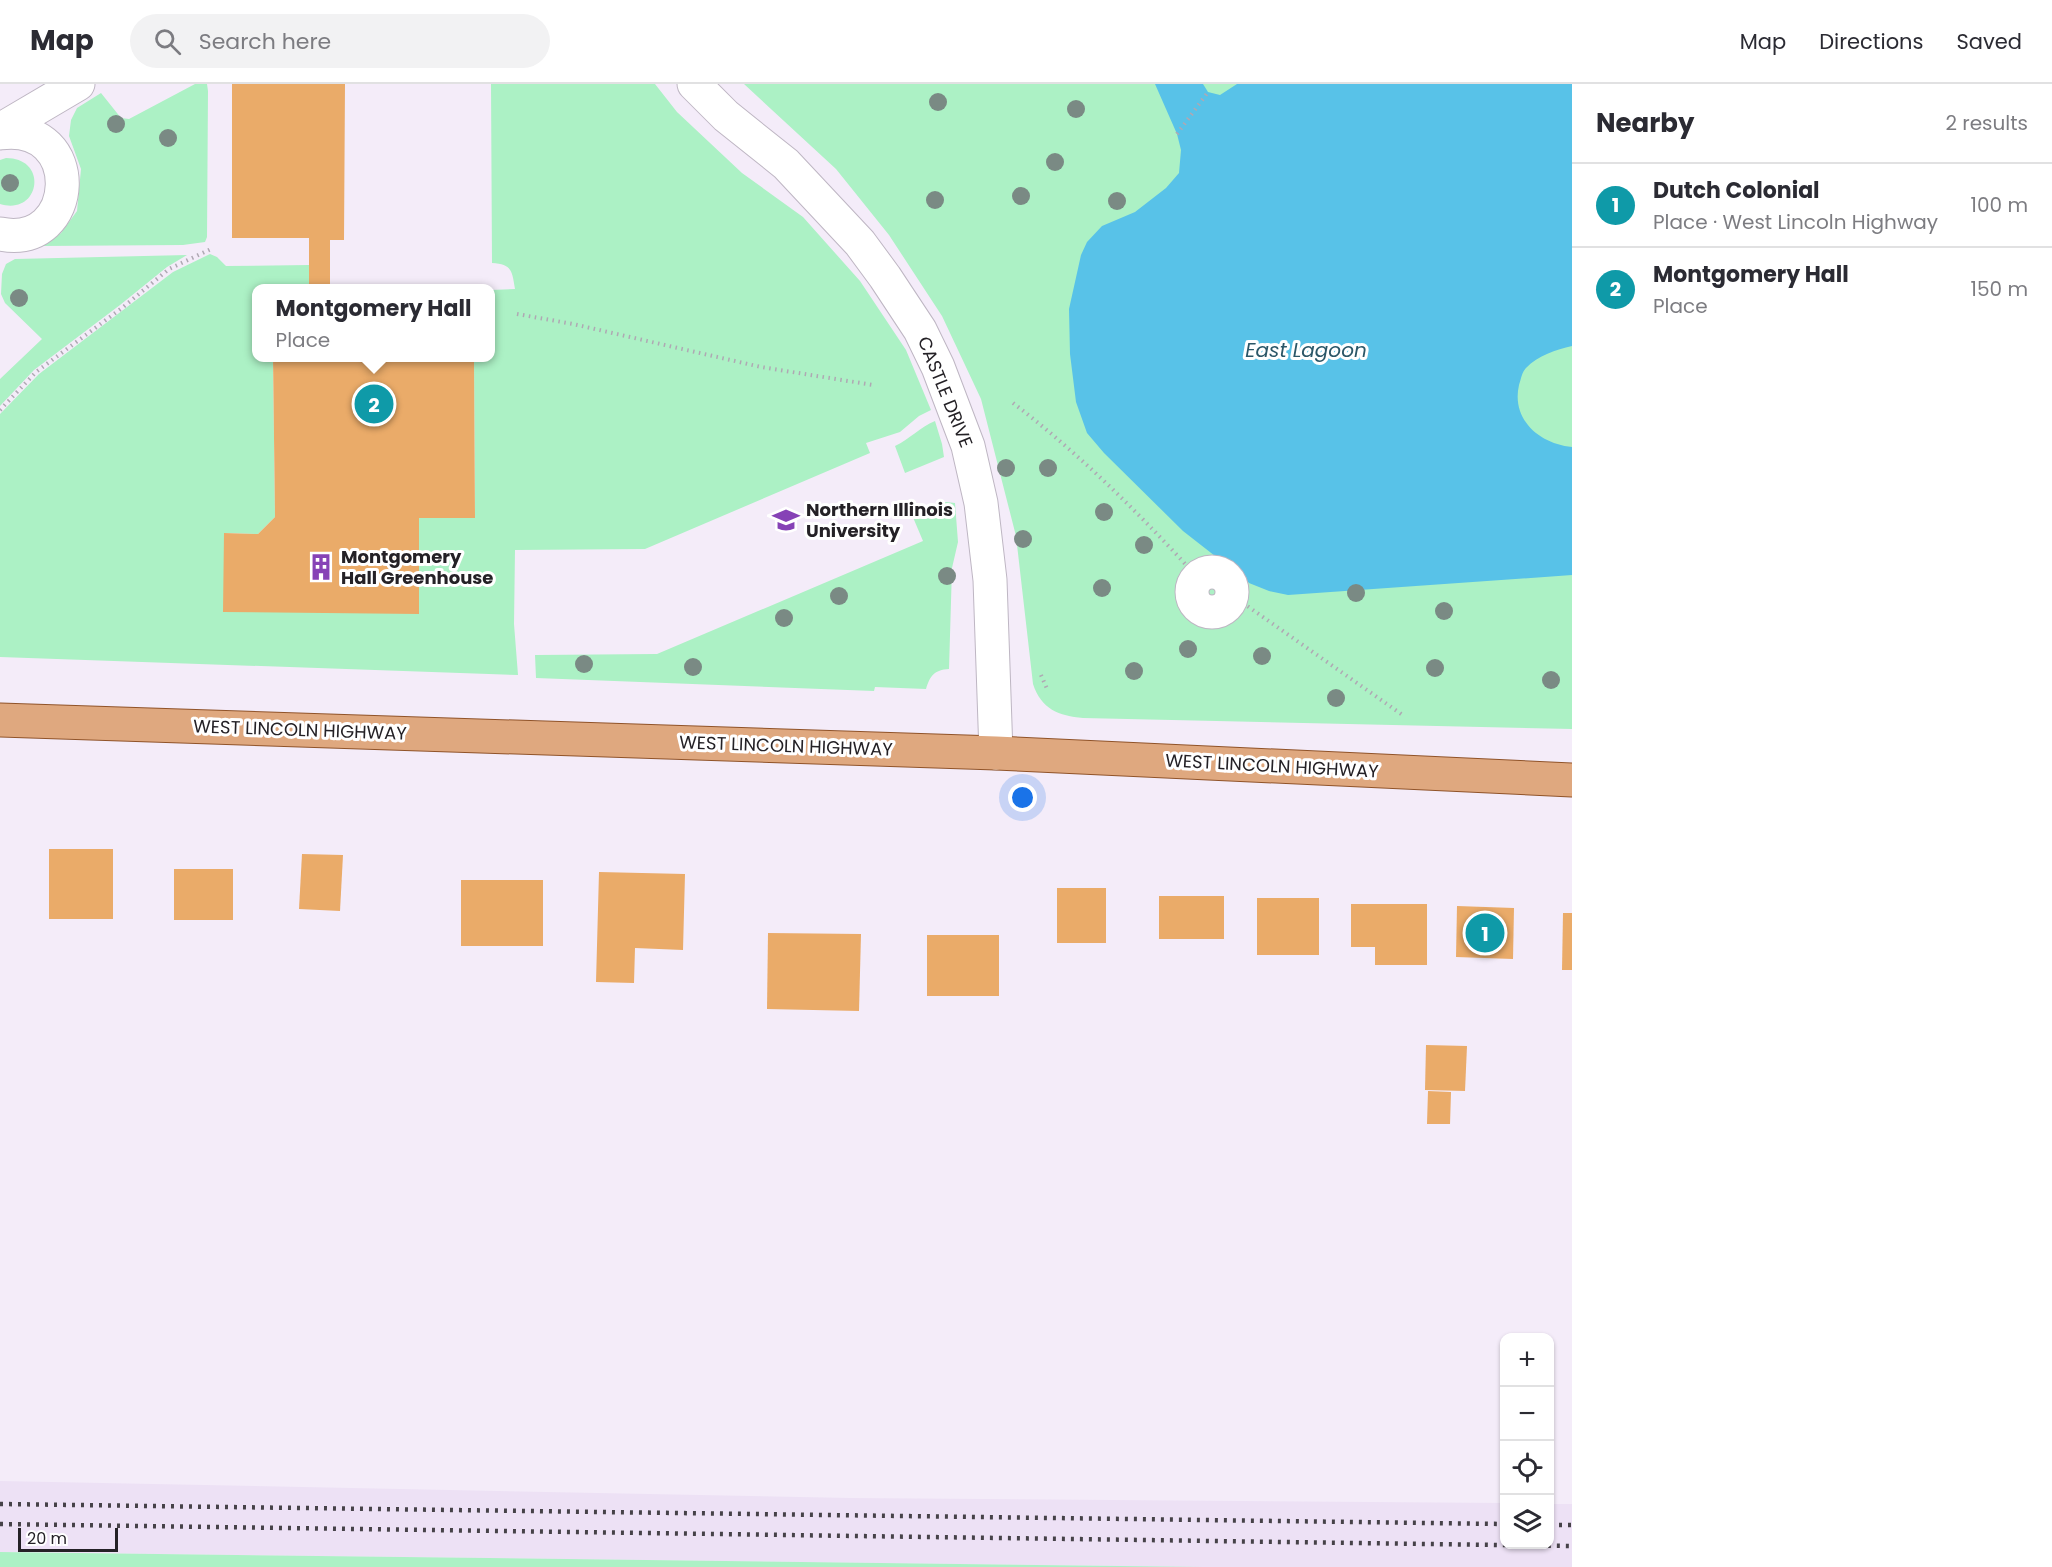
<!DOCTYPE html>
<meta charset="utf-8">
<style>
:root{--surface:#fff;--page:#f2f2f3;--text:#2b2b33;--muted:#7c7c81;--line:#e1e1e2;--accent:#b45309}
body{margin:0;font-family:Poppins,sans-serif;background:var(--page);color:var(--text)}
.controls{position:absolute;right:18px;bottom:18px;display:grid;overflow:hidden;border-radius:12px;box-shadow:0 2px 4px #0004}
.controls button{width:54px;height:54px;display:grid;place-items:center;padding:0;border:0;border-bottom:2px solid var(--line);background:var(--surface);color:var(--text);font:30px sans-serif}
.scale{position:absolute;left:18px;bottom:15px;width:100px;box-sizing:border-box;padding-left:6px;border:3px solid #242126;border-top:0;font-size:16px;line-height:21px;white-space:nowrap;color:#242126;-webkit-text-stroke:4px #fff;paint-order:stroke}
.you{position:absolute;left:1023px;top:714px;width:21px;height:21px;margin:-15px;border:4px solid #fff;border-radius:50%;background:#1a73e8;box-shadow:0 0 0 9px #1a73e833}
.badge{display:grid;place-items:center;width:39px;height:39px;border-radius:50%;background:var(--accent);color:#fff;font-size:20px;font-weight:700}
.pin{position:absolute;translate:-50% -50%;border:3px solid #fff;box-shadow:0 2px 6px #0006}
.popup{position:absolute;left:252px;top:200px;width:243px;height:78px;box-sizing:border-box;display:grid;place-content:center;border-radius:12px;background:var(--surface);filter:drop-shadow(0 2px 4px #0005);font-size:20px;white-space:nowrap;color:var(--muted)}
.popup b{font-size:22px;color:var(--text)}
.popup::after{content:'';position:absolute;left:50%;top:100%;margin-left:-12px;border:12px solid transparent;border-top-color:var(--surface)}
.list{margin:0;padding:0;list-style:none}
h2{display:flex;justify-content:space-between;align-items:center;height:78px;margin:0;padding:0 24px;font-size:26px}
h2 small{font-size:20px;font-weight:400;color:var(--muted)}
.list li{display:grid;grid-template-columns:39px 1fr auto;gap:18px;align-items:center;box-sizing:border-box;height:84px;padding:0 24px;border-top:2px solid var(--line)}
.list b{display:block;font-size:22px;white-space:nowrap}
.list p{margin:0;font-size:20px;white-space:nowrap;color:var(--muted)}
.list em{font-size:20px;font-style:normal;color:var(--muted)}
.icon{flex:none;width:33px;height:33px;fill:none;stroke:currentColor;stroke-width:2;stroke-linecap:round;stroke-linejoin:round}
.map{position:relative;flex:none;width:1572px;height:1483px;overflow:hidden}
header{display:flex;align-items:center;gap:36px;box-sizing:border-box;height:84px;padding:0 30px;background:var(--surface);border-bottom:2px solid var(--line)}
header strong{font-size:28px}
nav{display:flex;gap:33px;margin-inline-start:auto;font-size:21px}
.search{width:420px;height:54px;background:var(--page);display:flex;align-items:center;gap:15px;box-sizing:border-box;padding:0 21px;border-radius:33px;color:var(--muted);font-size:22px}
main{display:flex}
aside{flex:1;background:var(--surface)}
.map>svg:first-child{display:block}
</style>
<header>
<strong>Map</strong>
<div class="search"><svg class="icon" aria-label="search" viewBox="0 0 24 24"><circle cx="10" cy="10" r="6"/><path d="M15 15l6 6"/></svg>Search here</div>
<nav><a>Map</a><a>Directions</a><a>Saved</a></nav>
</header>
<main>
<div class="map">
<svg width="1572" height="1483" viewBox="0 0 1572 1483">
<rect width="100%" height="100%" fill="#f4ecf9"/>
<path fill="#ede1f5" d="M0 1397 850 1414 1504 1419V1460H1550V1420H1572V1483H1203L0 1468Z"/>
<g fill="#acf1c5">
<path d="M195 0H207L208 7 207 153 205 158 183 161 41 162 61 149 77 127 81 85 69 52 71 36 77 24 101 9 121 34 129 35Z"/>
<path d="M491 0H655L677 28 742 89 803 133 860 197 906 266 931 326 919 332 900 348 866 359 870 369 645 465 515 466 514 540 518 591 0 573V330L39 290 173 188 210 170 217 173 226 182 309 181V204H257V274H273L275 433 258 450 224 449 419 530V434H475L474 274H491V206L515 205C512 187 512 180 492 179Z"/>
<path d="M744 0H1572V645L1083 634C1059 632 1041 625 1033 600L1016 452 981 315 942 232 889 151 836 85Z"/>
<path d="M6 74C49 74 40 132 0 120V76Z"/>
<path d="M187 171 167 183 120 221 34 286 0 322V295L42 255 5 219 1 210 2 190 6 180 15 175Z"/>
<path d="M935 337 942 360 944 373 905 389 895 362C910 355 920 343 935 337Z"/>
<path d="M946 418 955 419 958 458 952 484 949 585C934 586 930 592 926 605L875 603 874 607 536 594 535 571 657 570 923 457 912 431Z"/>
<path d="M0 1468 1203 1483H0Z"/>
</g>
<path fill="#58c2e8" d="M1155 0H1203L1208 8 1220 11 1237 0H1572V262C1556 266 1538 271 1526 284 1522 288 1521 295 1519 301 1511 336 1540 360 1572 363V491L1288 511 1269 507 1249 499 1234 481 1225 475 1215 472 1183 447 1104 369 1087 349 1076 318 1070 270 1069 225 1081 171 1087 158 1102 142 1135 128 1166 104 1179 89 1181 66 1177 50Z"/>
<g fill="#eaab69">
<path d="M232 0H345L344 156H330V201H474V204H309V154H232Z"/>
<path d="M273 274H474L475 434H419V530L223 528 224 449 258 450 275 433Z"/>
<rect x="49" y="765" width="64" height="70"/>
<path d="M302 770 343 771 340 827 299 825Z"/>
<rect x="174" y="785" width="59" height="51"/>
<path d="M599 788 685 790 683 866 635 864 634 899 596 898Z"/>
<rect x="461" y="796" width="82" height="66"/>
<rect x="1057" y="804" width="49" height="55"/>
<rect x="1159" y="812" width="65" height="43"/>
<rect x="1257" y="814" width="62" height="57"/>
<path d="M1351 820H1427V881H1375V863H1351Z"/>
<path d="M1457 822 1514 824 1513 875 1456 873Z"/>
<path d="M1563 829H1572V886H1562Z"/>
<path d="M768 849 861 850 859 927 767 925Z"/>
<rect x="927" y="851" width="72" height="61"/>
<path d="M1426 961 1467 962 1465 1007 1425 1006Z"/>
<path d="M1428 1007 1451 1008 1450 1040H1427Z"/>
</g>
<g fill="none" stroke-linecap="round" stroke-linejoin="round">
<defs>
<g id="street">
<path d="M694 0 726 32 786 80 860 159 885 193 920 246 938 283 968 362 981 419 990 496 996 669"/>
<path d="M0 46 78 0"/>
<path d="M0 49C86 37 80 166 0 150"/>
<circle cx="1212" cy="508" r="20"/>
</g>
<path id="primary" d="M0 636 996 669 1572 696"/>
</defs>
<use href="#street" stroke="#beb6c3" stroke-width="35"/>
<use href="#primary" stroke="#905329" stroke-width="35"/>
<g stroke="#afa8b3" stroke-width="4" stroke-dasharray="1.5 4.5" stroke-linecap="butt">
<path d="M1177 50 1208 8"/>
<path d="M517 230 573 240 761 283 873 301"/>
<path d="M1013 319C1081 371 1141 431 1198 494 1215 481 1233 494 1232 514L1243 519 1404 632"/>
<path d="M0 326 36 288 122 224 169 185 211 165"/>
<path d="M1041 591 1048 607"/>
</g>
<use href="#street" stroke="#fff" stroke-width="33"/>
<use href="#primary" stroke="#dfa87f" stroke-width="33"/>
<g stroke="#464248" stroke-width="4.5" stroke-dasharray="3 6" stroke-linecap="butt">
<path d="M0 1420 1504 1440"/>
<path d="M0 1440 1572 1462"/>
<path d="M1550 1441H1572"/>
</g>
</g>
<g fill="#7a8a84">
<circle cx="938" cy="18" r="9"/>
<circle cx="1076" cy="25" r="9"/>
<circle cx="116" cy="40" r="9"/>
<circle cx="168" cy="54" r="9"/>
<circle cx="1055" cy="78" r="9"/>
<circle cx="10" cy="99" r="9"/>
<circle cx="1021" cy="112" r="9"/>
<circle cx="935" cy="116" r="9"/>
<circle cx="1117" cy="117" r="9"/>
<circle cx="19" cy="214" r="9"/>
<circle cx="1006" cy="384" r="9"/>
<circle cx="1048" cy="384" r="9"/>
<circle cx="1104" cy="428" r="9"/>
<circle cx="1023" cy="455" r="9"/>
<circle cx="1144" cy="461" r="9"/>
<circle cx="947" cy="492" r="9"/>
<circle cx="1102" cy="504" r="9"/>
<circle cx="1356" cy="509" r="9"/>
<circle cx="839" cy="512" r="9"/>
<circle cx="1444" cy="527" r="9"/>
<circle cx="784" cy="534" r="9"/>
<circle cx="1188" cy="565" r="9"/>
<circle cx="1262" cy="572" r="9"/>
<circle cx="584" cy="580" r="9"/>
<circle cx="693" cy="583" r="9"/>
<circle cx="1435" cy="584" r="9"/>
<circle cx="1134" cy="587" r="9"/>
<circle cx="1551" cy="596" r="9"/>
<circle cx="1336" cy="614" r="9"/>
</g>
<defs>
<symbol id="university-bare" viewBox="-9 -9 18 18"><path d="M0-5L7-2L0 1L-7-2ZM-4 1L0 2.5L4 1V4Q0 6-4 4Z" fill="#8642b6" stroke="#fff" stroke-width="2.5" paint-order="stroke"/></symbol>
<symbol id="building-bare" viewBox="-9 -9 18 18"><path d="M-4-6H4V6H1V3H-1V6H-4ZM-2.5-4.3h1.7v1.8h-1.7ZM.8-4.3h1.7v1.8H.8ZM-2.5-1h1.7V.8h-1.7ZM.8-1h1.7V.8H.8Z" fill="#8642b6" stroke="#fff" stroke-width="2.5" paint-order="stroke"/></symbol>
</defs>
<g fill-rule="evenodd">
<use href="#university-bare" x="767" y="417" width="38" height="38"/>
<use href="#building-bare" x="302" y="464" width="38" height="38"/>
</g>
<g text-anchor="middle" stroke-width="6" stroke-linejoin="round" paint-order="stroke">
<g font-size="18" fill="#242126" stroke="#fff">
<text transform="translate(945 308) rotate(68)" y="6">CASTLE DRIVE</text>
<text transform="translate(300 646) rotate(2)" y="6">WEST LINCOLN HIGHWAY</text>
<text transform="translate(786 662) rotate(2)" y="6">WEST LINCOLN HIGHWAY</text>
<text transform="translate(1272 682) rotate(3)" y="6">WEST LINCOLN HIGHWAY</text>
</g>
<g font-size="18" font-weight="bold" fill="#242126" stroke="#fff" text-anchor="start">
<text x="806" y="432">Northern Illinois<tspan x="806" dy="21">University</tspan></text>
<text x="341" y="479">Montgomery<tspan x="341" dy="21">Hall Greenhouse</tspan></text>
</g>
<g font-size="20" font-style="italic" fill="#2b5768" stroke="#fff">
<text x="1306" y="273">East Lagoon</text>
</g>
</g>
</svg>
<div class="controls">
<button>+</button>
<button>−</button>
<button><svg class="icon" aria-label="locate" viewBox="0 0 24 24"><circle cx="12" cy="12" r="6"/><path d="M12 2v4M12 18v4M2 12h4M18 12h4"/></svg></button>
<button><svg class="icon" aria-label="layers" viewBox="0 0 24 24"><path d="M12 4l9 5-9 5-9-5zM3 14l9 5 9-5"/></svg></button>
</div>
<div class="scale">20 m</div>
<div class="you"></div>
<div class="pin badge" style="left:1485px;top:849px;background:#0f9aa8">1</div>
<div class="pin badge" style="left:374px;top:320px;background:#0f9aa8">2</div>
<div class="popup"><b>Montgomery Hall</b>Place</div>
</div>
<aside>
<h2>Nearby<small>2 results</small></h2>
<ul class="list">
<li><span class="badge" style="background:#0f9aa8">1</span><div><b>Dutch Colonial</b><p>Place · West Lincoln Highway</p></div><em>100 m</em></li>
<li><span class="badge" style="background:#0f9aa8">2</span><div><b>Montgomery Hall</b><p>Place</p></div><em>150 m</em></li>
</ul>
</aside>
</main>
